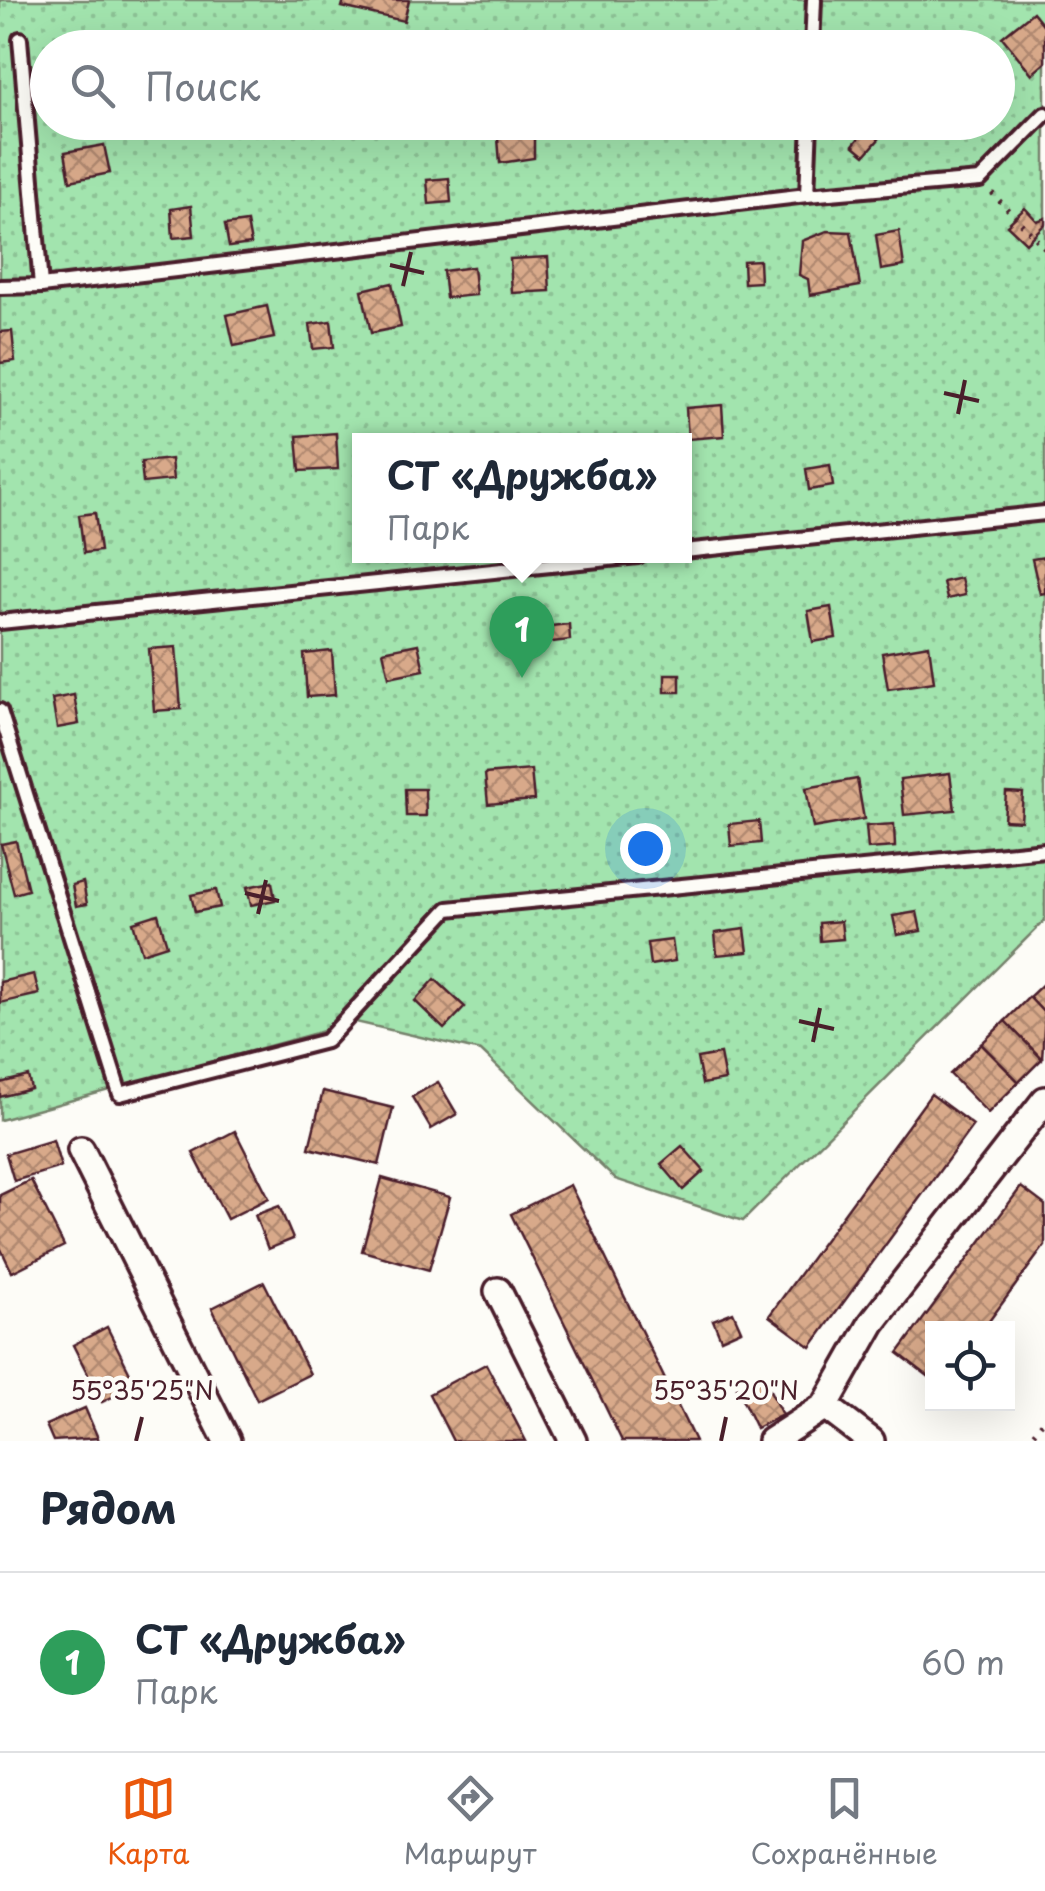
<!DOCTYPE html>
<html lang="ru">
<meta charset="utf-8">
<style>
:root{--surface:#fff;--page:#f2f2f3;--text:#1f2937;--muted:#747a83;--line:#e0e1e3;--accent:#ea580c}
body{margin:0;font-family:"Playpen Sans",sans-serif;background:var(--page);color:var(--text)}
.controls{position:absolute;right:30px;bottom:30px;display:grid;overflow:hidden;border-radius:0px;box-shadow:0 10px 40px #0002}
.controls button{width:90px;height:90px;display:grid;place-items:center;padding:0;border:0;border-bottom:2px solid var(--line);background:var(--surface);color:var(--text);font:50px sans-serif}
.you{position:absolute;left:645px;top:848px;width:35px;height:35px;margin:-25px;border:8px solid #fff;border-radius:50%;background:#1a73e8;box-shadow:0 0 0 15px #1a73e833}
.badge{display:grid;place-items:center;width:65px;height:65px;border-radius:50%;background:var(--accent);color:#fff;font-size:32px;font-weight:700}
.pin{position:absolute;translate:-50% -82px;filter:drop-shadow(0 2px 5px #0008)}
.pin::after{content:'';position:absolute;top:52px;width:35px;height:30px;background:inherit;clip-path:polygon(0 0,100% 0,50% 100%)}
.popup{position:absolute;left:352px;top:433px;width:340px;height:130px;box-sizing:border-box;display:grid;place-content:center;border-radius:0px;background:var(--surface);filter:drop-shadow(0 2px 8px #0005);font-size:32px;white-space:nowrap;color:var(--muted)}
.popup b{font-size:38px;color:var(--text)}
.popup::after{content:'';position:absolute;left:50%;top:100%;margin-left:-20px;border:20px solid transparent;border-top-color:var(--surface)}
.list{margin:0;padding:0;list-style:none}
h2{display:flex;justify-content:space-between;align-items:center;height:130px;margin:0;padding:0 40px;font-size:42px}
h2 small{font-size:32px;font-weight:400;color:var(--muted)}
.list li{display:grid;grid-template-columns:65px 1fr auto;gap:30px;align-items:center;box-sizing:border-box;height:180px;padding:0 40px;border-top:2px solid var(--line)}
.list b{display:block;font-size:38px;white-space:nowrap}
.list p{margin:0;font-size:32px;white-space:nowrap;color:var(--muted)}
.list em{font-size:32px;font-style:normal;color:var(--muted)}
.icon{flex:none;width:55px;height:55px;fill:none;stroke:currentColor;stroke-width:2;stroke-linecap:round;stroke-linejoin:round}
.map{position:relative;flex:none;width:1045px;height:1441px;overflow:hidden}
.search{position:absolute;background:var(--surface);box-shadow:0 10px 40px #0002;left:30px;right:30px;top:30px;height:110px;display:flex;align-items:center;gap:25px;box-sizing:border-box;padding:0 35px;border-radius:55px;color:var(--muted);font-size:38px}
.sheet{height:310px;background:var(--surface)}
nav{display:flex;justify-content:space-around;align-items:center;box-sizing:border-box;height:140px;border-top:2px solid var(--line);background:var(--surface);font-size:28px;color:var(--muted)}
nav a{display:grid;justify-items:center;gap:5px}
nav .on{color:var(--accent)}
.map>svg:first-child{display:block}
</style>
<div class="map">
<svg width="1045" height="1441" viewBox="0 0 1045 1441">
<defs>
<pattern id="green-dots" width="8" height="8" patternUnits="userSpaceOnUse" patternTransform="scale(2.5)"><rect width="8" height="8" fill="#a2e4ae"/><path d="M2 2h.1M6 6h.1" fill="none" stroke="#8dc396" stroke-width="1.8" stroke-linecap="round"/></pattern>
<pattern id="building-cross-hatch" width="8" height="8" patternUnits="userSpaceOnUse" patternTransform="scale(2.5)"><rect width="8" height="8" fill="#d8a98a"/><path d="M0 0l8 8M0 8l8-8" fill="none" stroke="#b18971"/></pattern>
</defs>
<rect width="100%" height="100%" fill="#fdfcf7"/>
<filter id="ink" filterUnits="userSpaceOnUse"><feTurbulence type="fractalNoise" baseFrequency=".01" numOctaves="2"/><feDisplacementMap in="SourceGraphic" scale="20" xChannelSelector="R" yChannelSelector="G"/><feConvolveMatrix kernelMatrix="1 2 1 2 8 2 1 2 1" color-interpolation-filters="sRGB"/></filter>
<g filter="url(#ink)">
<path fill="url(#green-dots)" stroke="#76826c" stroke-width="2.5" fill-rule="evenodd" d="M0 0H1045V920L743 1221 615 1179 481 1051 356 1022 0 1120ZM48 48H998V122H48ZM360 440H684V556H360Z"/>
<g fill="url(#building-cross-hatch)" stroke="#4a1f2b" stroke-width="2.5">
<path d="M344 0H409L404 21 342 7Z"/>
<path d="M1033 12 1045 27V63L1032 74 1002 37Z"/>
<path d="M534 125V158L500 163 497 126Z"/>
<path d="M867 128 879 139 865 155 853 145Z"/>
<path d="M104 145 110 173 70 181 65 152Z"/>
<path d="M449 178 451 202 429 204 427 180Z"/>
<path d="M191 206 194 236 173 238 171 209Z"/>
<path d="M1025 208 1037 221 1045 218V224L1026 243 1007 225Z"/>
<path d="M247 222 251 244 229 247 225 225Z"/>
<path d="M827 231 851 232 860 286 810 295 808 279 799 275 802 241Z"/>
<path d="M899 231 904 266 881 270 876 235Z"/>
<path d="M548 257 550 291 512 293 510 259Z"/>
<path d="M759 260 760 282 744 283 743 261Z"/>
<path d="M473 267 476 295 446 298 443 271Z"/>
<path d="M392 283 401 327 371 333 362 290Z"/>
<path d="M267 306 274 338 234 346 227 315Z"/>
<path d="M331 321 334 347 313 349 310 324Z"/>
<path d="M12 331 15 361 0 363V332Z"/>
<path d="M722 405 724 436 688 439 686 408Z"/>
<path d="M336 433 338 469 300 471 297 436Z"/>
<path d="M171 459 173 480 143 483 141 462Z"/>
<path d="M830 465 833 486 809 490 806 469Z"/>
<path d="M95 513 100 551 84 553 79 515Z"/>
<path d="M1045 557V593L1040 594 1032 559Z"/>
<path d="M961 578 965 595 947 599 943 582Z"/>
<path d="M831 607 836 638 813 642 808 611Z"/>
<path d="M569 624 570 640 534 644 532 628Z"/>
<path d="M418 644 424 670 389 677 383 651Z"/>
<path d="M929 645 934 682 888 689 882 653Z"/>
<path d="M176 647 181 709 154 711 149 649Z"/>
<path d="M332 651 335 695 307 697 304 654Z"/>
<rect x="665" y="674" width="15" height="18"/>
<path d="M74 695 79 724 57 728 52 699Z"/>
<path d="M531 770 534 800 488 804 485 774Z"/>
<path d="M950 773 955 810 904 815 900 779Z"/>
<path d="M857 779 864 819 813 828 806 788Z"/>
<path d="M405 789H425L426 816H406Z"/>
<path d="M1006 792 1023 793 1021 821 1004 820Z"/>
<path d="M759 821 761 843 731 846 729 824Z"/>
<path d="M894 824 895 847 868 849 866 826Z"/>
<path d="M16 841 28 890 14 894 1 844Z"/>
<path d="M83 882 87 904 76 906 72 885Z"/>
<path d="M272 882 275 900 251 905 247 887Z"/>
<path d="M216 890 220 907 195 912 191 895Z"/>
<path d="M917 912 921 931 897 935 893 916Z"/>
<path d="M158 914 167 945 142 953 133 922Z"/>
<path d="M841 921 843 939 820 941 819 923Z"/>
<path d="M745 929 748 952 717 955 715 933Z"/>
<path d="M672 940 675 961 650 965 647 943Z"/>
<path d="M34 974 39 994 0 1003V982Z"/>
<path d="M435 979 465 1007 444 1029 415 1001Z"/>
<path d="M1045 982V1014L1029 997Z"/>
<path d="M1029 997 1045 1014 1042 1059 1005 1021Z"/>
<path d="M1005 1021 1042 1059 1019 1082 981 1044Z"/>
<path d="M981 1044 1019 1082 988 1113 950 1074Z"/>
<path d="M720 1054 725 1080 702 1084 697 1058Z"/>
<path d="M28 1076 31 1089 0 1097V1083Z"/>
<path d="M438 1082 457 1114 431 1129 412 1097Z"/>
<path d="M323 1091 393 1108 379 1165 309 1148Z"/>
<path d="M931 1094 973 1125 811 1347 769 1316Z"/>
<path d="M235 1131 269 1198 227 1219 193 1153Z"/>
<path d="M53 1140 61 1167 14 1181 6 1154Z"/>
<path d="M682 1146 704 1171 683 1190 661 1164Z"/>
<path d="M382 1178 450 1197 429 1270 362 1251Z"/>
<path d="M31 1180 64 1246 12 1272 0 1247V1195Z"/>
<path d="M570 1185 695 1441H622L511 1214Z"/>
<path d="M1021 1187 1045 1205V1245L984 1328H932V1379L898 1353Z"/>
<path d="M279 1206 293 1239 268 1249 255 1215Z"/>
<path d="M264 1282 310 1374 257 1400 212 1308Z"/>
<path d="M733 1312 741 1330 721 1339 713 1320Z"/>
<path d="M107 1327 136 1385 102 1402 73 1345Z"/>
<path d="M486 1364 526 1441H453L429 1394Z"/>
<path d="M763 1376 782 1415 756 1428 737 1388Z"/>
<path d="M85 1408 98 1438 53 1441 46 1425Z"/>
</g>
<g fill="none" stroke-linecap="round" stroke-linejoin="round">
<defs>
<g id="lane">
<path d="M20 39 41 286"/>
<path d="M812 48 814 0"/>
<path d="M807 195 810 122"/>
<path d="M0 287 41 286 807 195 980 180 1045 114"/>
<path d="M684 551 1045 513"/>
<path d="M0 622 638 556"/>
<path d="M0 711 120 1094 326 1041 448 909 1045 850"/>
</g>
<g id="street">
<path d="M81 1150 227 1441"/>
<path d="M498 1291 573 1441"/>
<path d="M825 1406 871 1441"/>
<path d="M771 1441 825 1406 872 1323 1045 1100"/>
</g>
</defs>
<use href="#lane" stroke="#4a1f2b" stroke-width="20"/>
<use href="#street" stroke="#4a1f2b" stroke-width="32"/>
<g stroke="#4a1f2b" stroke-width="5" stroke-dasharray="2.5 8" stroke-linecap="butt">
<path d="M992 193 1045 248"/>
<path d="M1027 1441 1045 1419"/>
</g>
<use href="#lane" stroke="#fdfcf7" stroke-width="12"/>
<use href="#street" stroke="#fdfcf7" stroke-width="25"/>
</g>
</g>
<path fill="none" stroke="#4a1f2b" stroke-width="4" d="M390 265 424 273M403 286 411 252M944 393 979 401M958 414 965 380M245 893 279 901M258 914 266 880M799 1021 834 1029M813 1042 820 1008M136 1441 142 1417M721 1441 726 1417"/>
<g font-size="25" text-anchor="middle" fill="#4a1f2b" stroke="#fdfcf7" stroke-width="9" stroke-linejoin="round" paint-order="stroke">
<text x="142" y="1400">55°35'25"N</text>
<text x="726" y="1400">55°35'20"N</text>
</g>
</svg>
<div class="controls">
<button><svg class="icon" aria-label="locate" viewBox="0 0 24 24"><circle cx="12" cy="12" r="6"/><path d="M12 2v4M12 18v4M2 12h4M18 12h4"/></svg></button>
</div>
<div class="you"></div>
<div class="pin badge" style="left:522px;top:678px;background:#2e9e5b">1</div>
<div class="popup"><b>СТ «Дружба»</b>Парк</div>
<div class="search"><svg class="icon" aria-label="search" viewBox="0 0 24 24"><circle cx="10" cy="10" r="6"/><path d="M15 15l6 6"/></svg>Поиск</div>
</div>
<section class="sheet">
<h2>Рядом<small></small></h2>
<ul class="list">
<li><span class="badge" style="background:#2e9e5b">1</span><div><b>СТ «Дружба»</b><p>Парк</p></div><em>60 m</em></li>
</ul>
</section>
<nav>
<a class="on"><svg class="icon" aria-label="map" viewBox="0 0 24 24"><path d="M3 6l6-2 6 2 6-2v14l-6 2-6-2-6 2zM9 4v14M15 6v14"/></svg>Карта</a>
<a><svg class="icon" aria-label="directions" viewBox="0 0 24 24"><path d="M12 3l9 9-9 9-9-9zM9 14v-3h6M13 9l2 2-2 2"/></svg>Маршрут</a>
<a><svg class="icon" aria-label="saved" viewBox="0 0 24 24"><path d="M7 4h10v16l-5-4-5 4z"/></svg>Сохранённые</a>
</nav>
